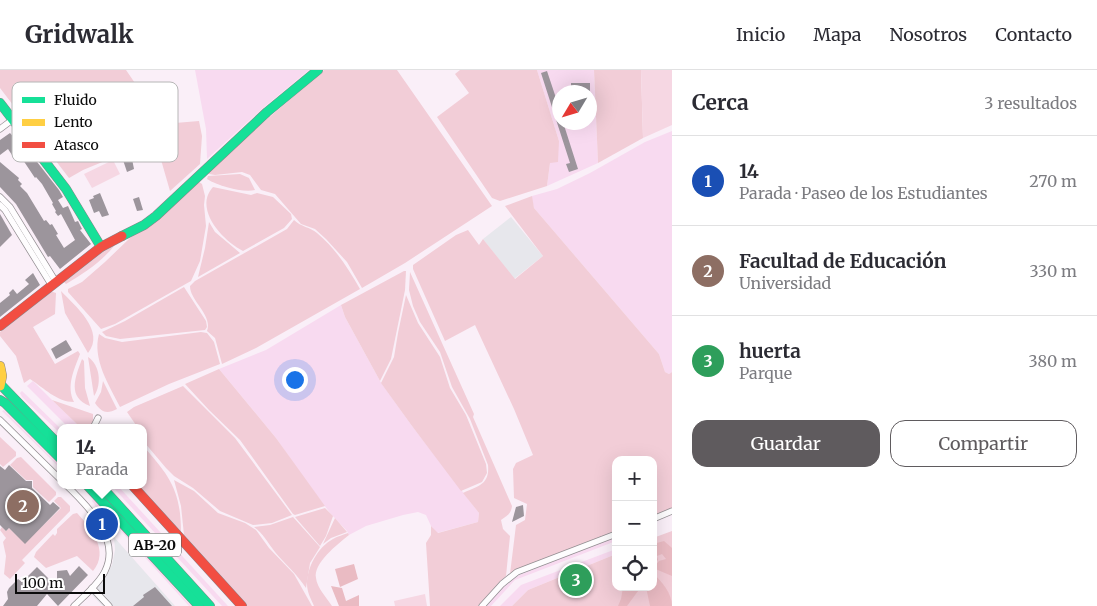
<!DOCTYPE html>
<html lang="es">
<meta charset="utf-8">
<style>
:root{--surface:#fff;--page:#f7f7f7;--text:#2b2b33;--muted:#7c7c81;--line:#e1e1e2;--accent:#5f5b5e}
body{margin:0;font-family:Merriweather,serif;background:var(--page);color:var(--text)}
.controls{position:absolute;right:15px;bottom:15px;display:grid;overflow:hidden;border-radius:10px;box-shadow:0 5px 20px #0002}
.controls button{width:45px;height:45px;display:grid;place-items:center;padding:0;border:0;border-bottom:1px solid var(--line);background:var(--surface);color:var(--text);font:25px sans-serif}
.compass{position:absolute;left:552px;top:15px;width:45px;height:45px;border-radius:50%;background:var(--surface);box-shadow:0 5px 20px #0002;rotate:232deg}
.scale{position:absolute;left:15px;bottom:12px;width:90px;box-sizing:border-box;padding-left:5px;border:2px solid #0b0b0b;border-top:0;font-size:14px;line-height:18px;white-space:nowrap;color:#0b0b0b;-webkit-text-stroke:4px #fff;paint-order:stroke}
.you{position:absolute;left:294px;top:309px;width:18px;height:18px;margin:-12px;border:4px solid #fff;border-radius:50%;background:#1a73e8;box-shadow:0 0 0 8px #1a73e833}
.badge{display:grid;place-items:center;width:32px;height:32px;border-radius:50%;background:var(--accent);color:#fff;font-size:16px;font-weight:700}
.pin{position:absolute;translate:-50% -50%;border:2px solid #fff;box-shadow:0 1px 5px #0006}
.popup{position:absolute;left:57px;top:354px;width:90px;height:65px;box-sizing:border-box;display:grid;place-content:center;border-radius:10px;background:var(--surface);filter:drop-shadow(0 1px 4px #0005);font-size:16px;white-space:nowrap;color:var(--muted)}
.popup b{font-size:19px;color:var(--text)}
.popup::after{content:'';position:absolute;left:50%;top:100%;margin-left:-10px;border:10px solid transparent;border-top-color:var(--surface)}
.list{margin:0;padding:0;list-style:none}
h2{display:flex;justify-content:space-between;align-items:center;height:65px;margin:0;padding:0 20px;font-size:21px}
h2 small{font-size:16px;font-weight:400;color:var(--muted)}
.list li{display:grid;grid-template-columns:32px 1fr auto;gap:15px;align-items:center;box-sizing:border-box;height:90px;padding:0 20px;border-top:1px solid var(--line)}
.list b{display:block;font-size:19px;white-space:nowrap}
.list p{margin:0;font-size:16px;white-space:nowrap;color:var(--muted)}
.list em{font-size:16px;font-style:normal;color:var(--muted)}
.actions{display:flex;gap:10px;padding:15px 20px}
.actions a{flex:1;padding:11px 0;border:1px solid var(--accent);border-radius:15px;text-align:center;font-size:18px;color:var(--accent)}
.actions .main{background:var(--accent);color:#fff}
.icon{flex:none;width:28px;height:28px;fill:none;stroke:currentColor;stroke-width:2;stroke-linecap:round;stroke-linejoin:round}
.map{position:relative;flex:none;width:672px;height:536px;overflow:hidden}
header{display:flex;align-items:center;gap:30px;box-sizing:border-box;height:70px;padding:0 25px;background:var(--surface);border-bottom:1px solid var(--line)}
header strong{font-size:24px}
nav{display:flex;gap:28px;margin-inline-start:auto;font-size:18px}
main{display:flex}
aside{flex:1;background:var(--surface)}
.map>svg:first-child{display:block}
</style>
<header>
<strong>Gridwalk</strong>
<nav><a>Inicio</a><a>Mapa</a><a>Nosotros</a><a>Contacto</a></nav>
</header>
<main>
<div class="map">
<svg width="672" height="536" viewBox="0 0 672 536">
<rect width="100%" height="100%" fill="#faeff8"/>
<g fill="#e7e7ec">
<path d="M511 147 543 186 514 209 483 169Z"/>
<path d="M114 467 175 536H103L91 524 103 511 112 495 115 480Z"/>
</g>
<g fill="#f8daf0" fill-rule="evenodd">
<path d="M195 0H309L263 38 207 89 206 59Z"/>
<path d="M537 0H594L598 93 547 116 550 93 559 71ZM560 22H590V52H560Z"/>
<path d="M672 61V302L669 304 665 302 659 284 534 138 532 130V126L557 119 590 103 645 72Z"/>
<path d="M341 235 345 247 380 311 412 356 479 443 478 452 437 463 431 456 426 445 418 442 403 445 366 456 349 465 347 461 330 443 301 404 276 368 219 299 266 280Z"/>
<path d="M33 311 52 330 81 358H69L27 316Z"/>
<path d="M22 321 61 359V364L22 327 20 323Z"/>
<path d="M4 340 61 397V399L2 341Z"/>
<path d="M111 415H117L228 536H222Z"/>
<path d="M93 429 120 457 114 462 92 431Z"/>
<path d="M123 461 191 536H189L122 462Z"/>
<path d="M616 466V471L515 510 491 536H486L499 521 517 506Z"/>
<path d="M616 479V484L528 520 512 536H500L521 515Z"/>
</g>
<g fill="#f2cdd7">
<path d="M0 0H126L139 19 138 31 103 44 113 78 117 86 83 100 69 108 0 18Z"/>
<path d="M324 0H397L492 136 405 193 362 218 347 192 326 169 315 159 301 154 275 124 261 120 250 105 242 102 215 105 209 104 207 101Z"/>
<path d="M460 0H537L559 71 558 92 550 93 547 116 500 131 492 128 437 47 469 23 455 4Z"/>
<path d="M594 0H641L643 68 598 93Z"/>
<path d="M199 51 202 66 200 94 170 121 151 55Z"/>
<path d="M240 104 249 108 255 120C243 123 218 116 207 109L208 106Z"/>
<path d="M199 112 202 114 205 126 204 135 206 156 200 191 191 211 115 254 101 259 68 222V219L82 212 105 192 130 168 155 150Z"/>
<path d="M213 117 251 125 257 123 273 127 291 144 292 149 284 158 243 181C223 171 193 139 213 117Z"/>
<path d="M532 126 534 138 659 284 665 302 669 304 672 302V439L653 447V390H616V461L510 504 516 455 525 450 527 434 514 428 513 399 516 393 533 385 514 339 475 255 445 271 413 199V195L456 165 468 160 479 175 483 169 515 209 543 186 505 136Z"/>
<path d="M294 150C301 157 310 157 317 163 336 179 348 198 360 219L256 278 222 294 215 268 207 261C213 245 190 231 190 216L195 211 287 159Z"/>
<path d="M209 152 215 162 240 183 198 207 205 178Z"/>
<path d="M112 175 114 176C101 192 83 204 66 214L64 212 67 207 103 179Z"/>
<path d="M404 201H406L405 220 391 289 380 311 345 247 341 235Z"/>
<path d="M410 202 474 344 473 347 512 436C511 444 507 446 501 450L503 459 510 466 506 506 478 536H430L426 473 431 465V456L438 463 478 452 479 443 463 423C478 416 490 415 488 395L470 349 452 317 440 282 420 252 413 236 409 220Z"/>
<path d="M184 217 206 251 207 257 205 260 120 269 106 266 102 262 125 251Z"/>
<path d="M50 221 56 223 55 244 33 257 55 294 78 281 80 284C74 300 66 316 74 332 57 332 44 318 30 309L24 313 16 286 0 266V262Z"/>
<path d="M61 221C75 236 106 261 88 283L65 243Z"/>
<path d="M406 225 418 253 440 287 450 318 466 345 486 394 487 403 482 412 461 421 412 356 381 313 394 287 398 263Z"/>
<path d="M201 262 207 263 214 272 220 294 169 314 120 337C109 315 92 289 99 264L105 268 122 272Z"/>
<path d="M88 287C100 295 102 314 94 326Z"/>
<path d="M82 289 84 291 85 318 90 336C67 327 75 308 82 289Z"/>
<path d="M219 299 276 368 325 436 295 445 293 444 240 370 209 340 185 314Z"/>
<path d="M103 311 117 339C107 344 102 343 95 333L101 322Z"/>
<path d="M183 316 235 368 292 445 272 453 253 455 220 441 193 418 174 406 166 398 144 372 143 358H138L127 342 134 337Z"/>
<path d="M52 330 93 344V353L90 358H81Z"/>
<path d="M0 367 16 382V386L3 397 0 394Z"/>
<path d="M143 376C170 406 181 421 181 463L136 415H143Z"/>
<path d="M21 387 56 422V425L49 432 33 417V410H26L10 395 17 388Z"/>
<path d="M174 410 194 421 218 443 245 453 256 460 269 478 294 504 312 536H246L184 465 181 436Z"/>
<path d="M58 427H61L70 436V441L22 490 25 493 10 509 4 504 6 486 3 472 6 468 0 460 2 457 6 461 9 458 25 473 61 438 54 431Z"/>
<path d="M325 438 333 446 326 466 320 476 295 447Z"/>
<path d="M77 443C91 458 110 481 93 501L77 486 46 498 34 487 36 482 53 464 55 466 57 463V459L73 444Z"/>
<path d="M293 447 320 477 310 493 306 518C297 504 285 494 275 482 268 473 263 463 254 457L270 455Z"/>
<path d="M335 448 347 462 331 468 323 474Z"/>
<path d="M672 461V536H512L528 520 616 484V517H653V468Z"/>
<path d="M348 463 349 465C338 474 313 493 316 508 317 518 327 528 332 536H314C311 529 307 522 307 514 307 497 318 477 333 469 338 466 343 465 348 463Z"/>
</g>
<g fill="#eabbc3">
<path d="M664 471 672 478V506L653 498 659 491 666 489 662 484 657 486 658 490 653 494V474Z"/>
<path d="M354 494 358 509 340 517 335 499Z"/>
<path d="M653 503C662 512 672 523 672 536H650L646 517H653Z"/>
<path d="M331 516 342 518 346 531 359 525V536H339Z"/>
<path d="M623 517H641L627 536H618L621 529Z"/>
</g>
<g fill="#f6d7e3">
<path d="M641 0H672V55L643 68Z"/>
<path d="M113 90 120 104 92 118 84 104Z"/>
<path d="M425 524 427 536H395L394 531Z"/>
</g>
<g fill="#9c959c">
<path d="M547 1 560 40V52H563L578 99 569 102 566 94 570 93 541 3Z"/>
<rect x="571" y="13" width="19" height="9"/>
<path d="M127 42 131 53 119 58 115 47Z"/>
<path d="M146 61 148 66 142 68 144 73 138 75 133 66Z"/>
<path d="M10 63 17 71 19 69 22 73 19 75 31 90 34 88 59 120 63 127 58 130 63 138 68 136 75 152 78 151 82 159 80 160 91 174 60 199 50 186 48 187 16 134 0 117V92L19 108 18 110 22 114 20 116 27 123 44 151 46 150 50 155 52 154 58 164 56 165 64 178 75 170 61 144 58 146 55 142 56 141 52 134 53 133 42 114 36 107 35 108 21 87 16 91 8 79 0 85V70Z"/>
<path d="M131 84 134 99 127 102 122 87Z"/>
<path d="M100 123 109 145 102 147 99 141 94 143 89 130 94 128 93 126Z"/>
<path d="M139 127 143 140 137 141 133 129Z"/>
<path d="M0 144 12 165 0 177Z"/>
<path d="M33 203 40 215 0 247V233L10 225 9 223 13 219 17 224 29 214 25 210Z"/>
<path d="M66 270 72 280 56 289 51 279Z"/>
<path d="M9 395 26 411H32V418L50 435 53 432 60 438 25 474 9 458 6 461 0 455V396L5 400Z"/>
<path d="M523 435 524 446 512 452 516 437Z"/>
<path d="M79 496 88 505 58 536 47 524 37 536H3L8 529 7 522 9 518 18 509 22 512 37 497 57 517V501L67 500 70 506Z"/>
<path d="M155 517 172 536H133L144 527 143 525Z"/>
</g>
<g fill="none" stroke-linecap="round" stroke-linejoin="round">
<defs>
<g id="street">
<path d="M0 59 12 50"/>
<path d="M0 127 10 137 56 212"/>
<path d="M0 135 5 140 52 216"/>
<path d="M0 350 61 410"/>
<path d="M93 358 98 348"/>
<path d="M66 415C88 436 121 469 105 501 99 514 84 526 74 536"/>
<path d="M653 449 672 441"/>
<path d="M92 518 109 536"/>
<path d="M482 536 502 514 517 502 616 464"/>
</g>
<g id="fast">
<path d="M0 33 66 119 101 177"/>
<path d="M122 166 144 155 156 146 267 42 318 0"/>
<path d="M1 315 61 377"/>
<path d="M0 330 5 333 61 389"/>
<path d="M87 415 199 536"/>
<path d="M100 415 210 536"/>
</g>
<path id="slow" d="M0 296 2 306 0 316"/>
<g id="jam">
<path d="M0 256 101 177 122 166"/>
<path d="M132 415 242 536"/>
</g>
</defs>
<use href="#street" stroke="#938e92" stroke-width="7"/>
<use href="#fast" stroke="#898488" stroke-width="10"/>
<use href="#slow" stroke="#898488" stroke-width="10"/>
<use href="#jam" stroke="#898488" stroke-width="10"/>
<use href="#street" stroke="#fefdfe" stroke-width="5.5"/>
<use href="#fast" stroke="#16e098" stroke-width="9"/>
<use href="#slow" stroke="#ffcf43" stroke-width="9"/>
<use href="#jam" stroke="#f24e42" stroke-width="9"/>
</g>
<g text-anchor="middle" stroke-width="5" stroke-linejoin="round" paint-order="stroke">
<rect fill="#fff" stroke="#545454" stroke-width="1" x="129" y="463.5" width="52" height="23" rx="4"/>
<g font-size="14" font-weight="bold" fill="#0b0b0b">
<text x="155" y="480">AB-20</text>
</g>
</g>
<rect x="12" y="12" width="166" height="80" rx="8" fill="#fff" stroke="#b6b6b6" stroke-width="1"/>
<rect x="22" y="27" width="23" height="6" fill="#16e098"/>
<rect x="22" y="49" width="23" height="7" fill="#ffcf43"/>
<rect x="22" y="72" width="23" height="6" fill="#f24e42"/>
<g font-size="14" fill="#0b0b0b">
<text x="54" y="35">Fluido</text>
<text x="54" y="57">Lento</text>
<text x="54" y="80">Atasco</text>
</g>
</svg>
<div class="controls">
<button>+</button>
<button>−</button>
<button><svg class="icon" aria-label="locate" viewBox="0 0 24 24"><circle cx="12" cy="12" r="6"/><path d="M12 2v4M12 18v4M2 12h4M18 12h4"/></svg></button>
</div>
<svg class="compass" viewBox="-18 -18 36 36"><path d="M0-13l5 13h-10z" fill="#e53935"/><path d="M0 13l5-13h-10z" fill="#7c7c81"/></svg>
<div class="scale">100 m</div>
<div class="you"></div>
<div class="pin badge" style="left:102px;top:454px;background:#1a4fb4">1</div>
<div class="popup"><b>14</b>Parada</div>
<div class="pin badge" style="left:23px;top:436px;background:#8d6e63">2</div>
<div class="pin badge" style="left:576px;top:510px;background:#2e9e5b">3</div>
</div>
<aside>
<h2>Cerca<small>3 resultados</small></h2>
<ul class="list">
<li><span class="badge" style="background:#1a4fb4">1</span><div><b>14</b><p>Parada · Paseo de los Estudiantes</p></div><em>270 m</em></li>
<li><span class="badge" style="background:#8d6e63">2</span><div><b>Facultad de Educación</b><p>Universidad</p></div><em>330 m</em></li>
<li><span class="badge" style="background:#2e9e5b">3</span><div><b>huerta</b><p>Parque</p></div><em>380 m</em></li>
</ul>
<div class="actions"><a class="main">Guardar</a><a>Compartir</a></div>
</aside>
</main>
